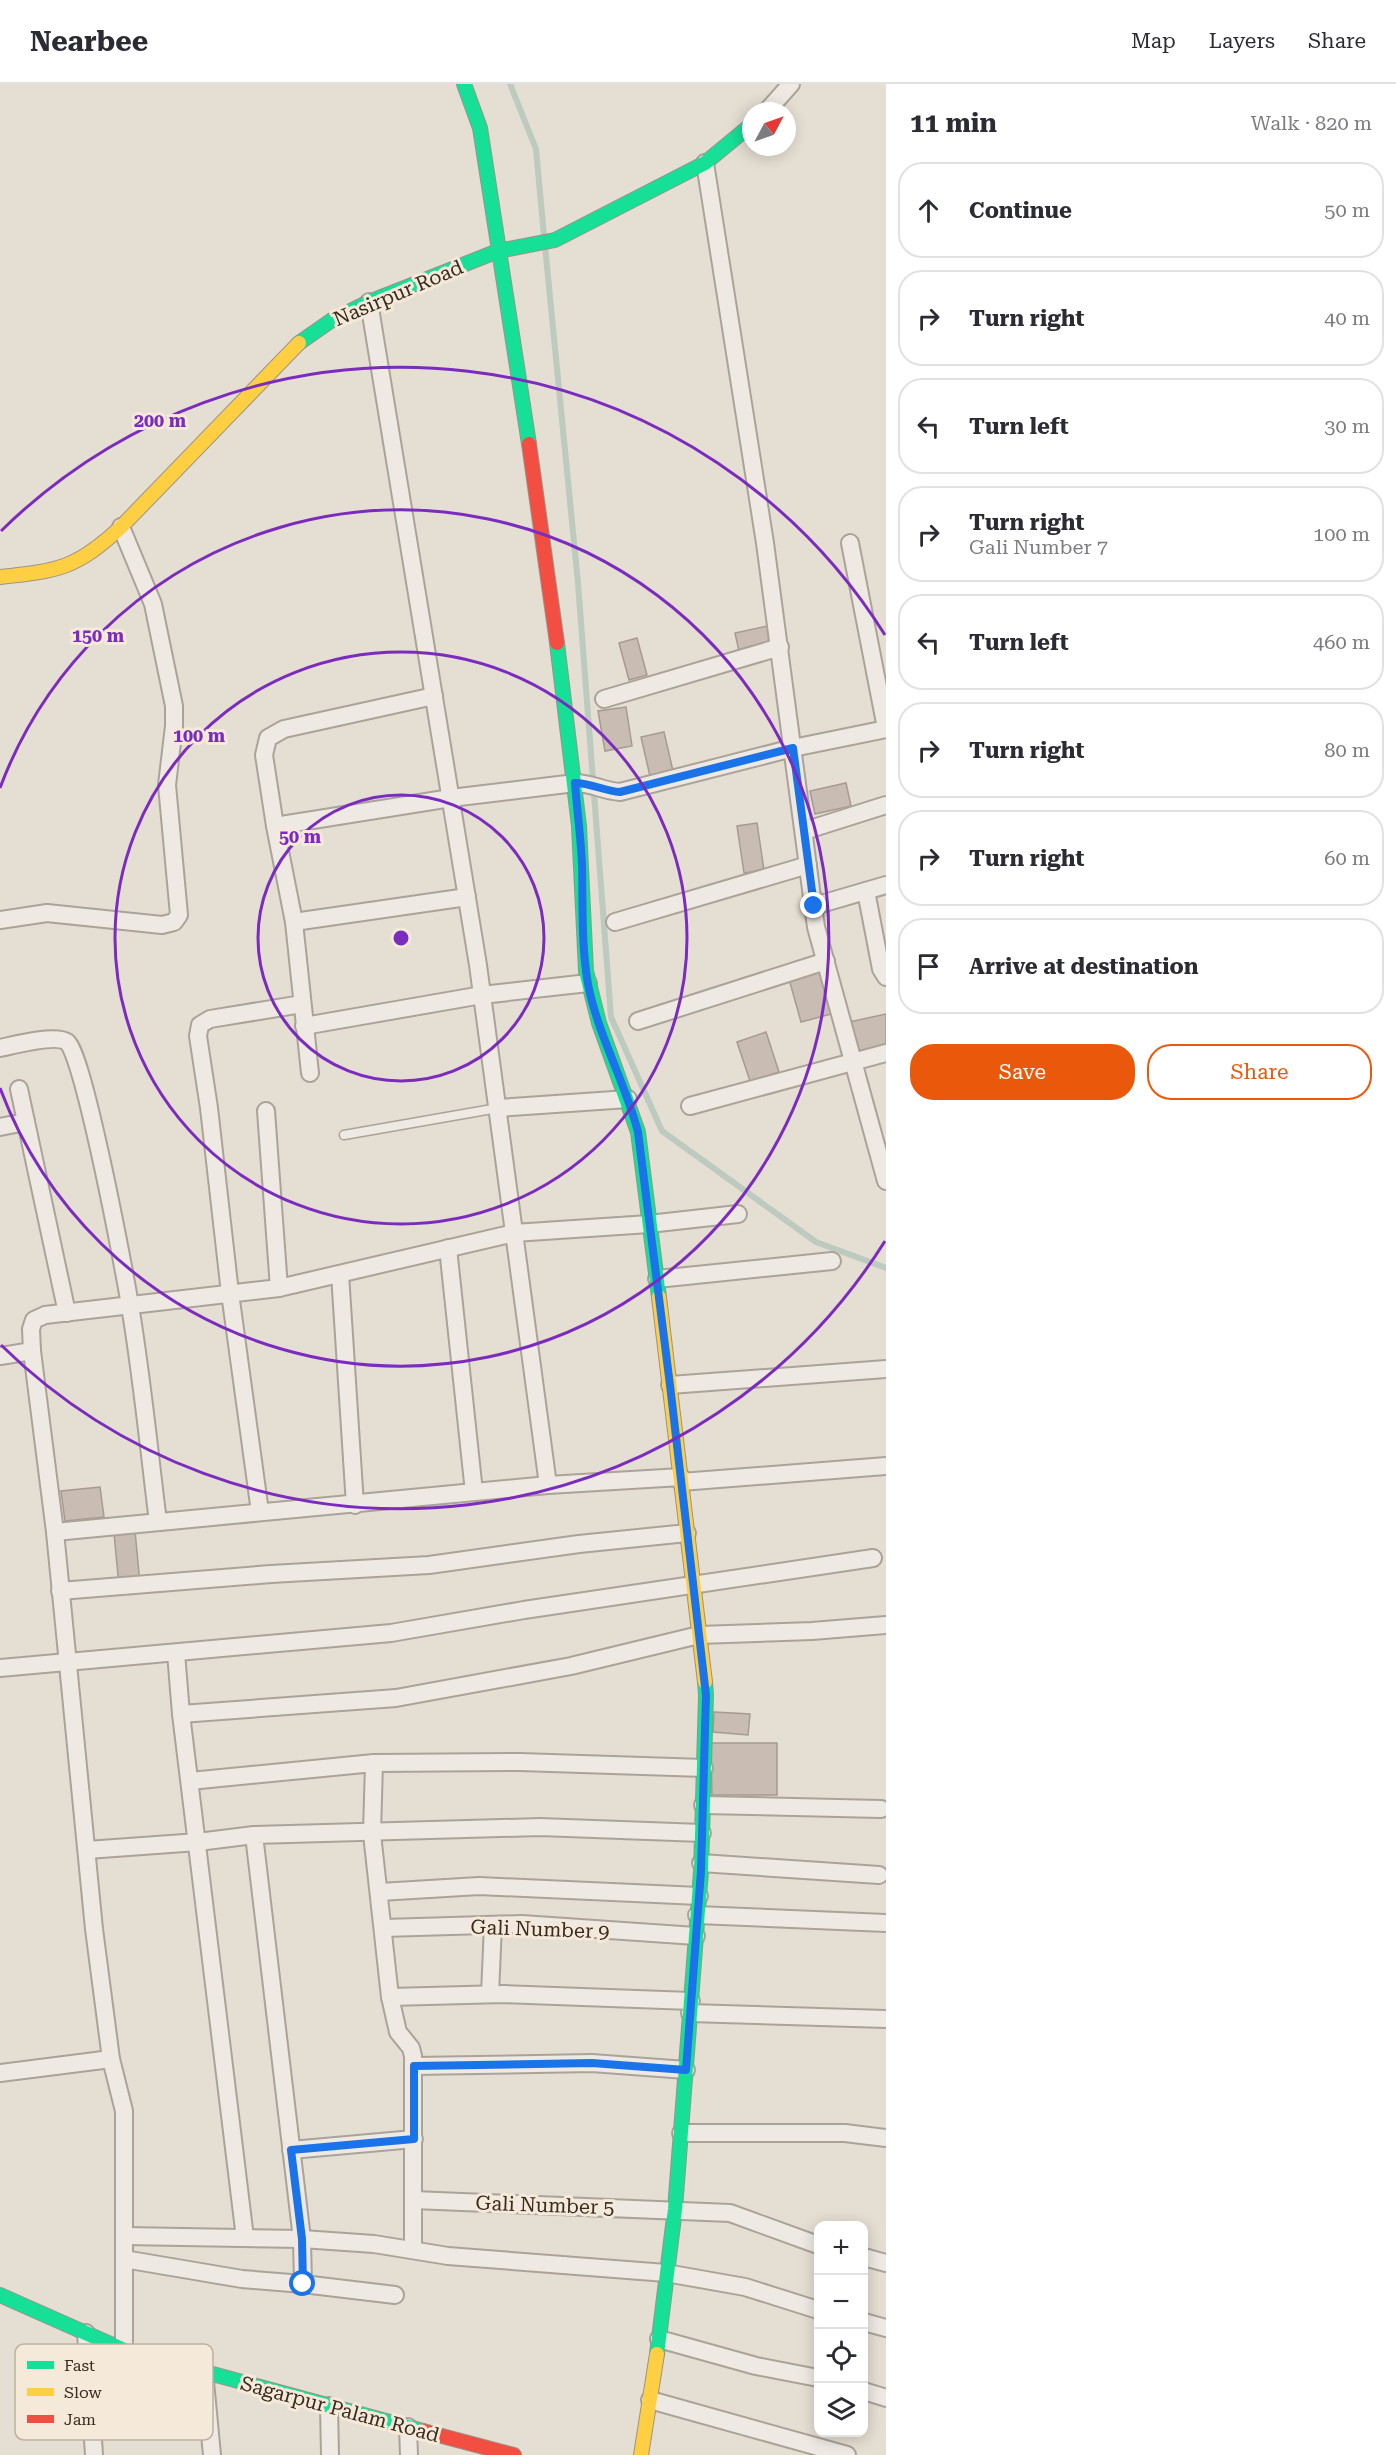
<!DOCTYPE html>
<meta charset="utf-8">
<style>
:root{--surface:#fff;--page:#f2f2f3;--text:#2b2b33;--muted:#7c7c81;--line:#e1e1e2;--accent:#ea580c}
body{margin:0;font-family:"Roboto Serif",serif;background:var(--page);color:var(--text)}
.controls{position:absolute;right:18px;bottom:18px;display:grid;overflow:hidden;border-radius:12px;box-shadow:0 3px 15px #0003}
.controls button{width:54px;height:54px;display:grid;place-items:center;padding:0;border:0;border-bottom:2px solid var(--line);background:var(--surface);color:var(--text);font:30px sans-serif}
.compass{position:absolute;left:742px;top:18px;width:54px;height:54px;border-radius:50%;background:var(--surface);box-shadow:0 3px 15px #0003;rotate:49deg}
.stop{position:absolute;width:18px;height:18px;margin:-14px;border:4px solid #1a73e8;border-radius:50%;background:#fff}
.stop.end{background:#1a73e8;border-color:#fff;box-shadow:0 2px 6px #0008}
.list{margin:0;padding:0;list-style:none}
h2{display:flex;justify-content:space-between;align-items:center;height:78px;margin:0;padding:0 24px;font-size:26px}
h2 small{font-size:20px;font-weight:400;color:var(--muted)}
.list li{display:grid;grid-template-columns:39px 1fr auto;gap:18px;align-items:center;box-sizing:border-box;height:96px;margin:0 12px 12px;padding:0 12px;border:2px solid var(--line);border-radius:24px}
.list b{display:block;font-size:22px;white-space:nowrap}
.list p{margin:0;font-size:20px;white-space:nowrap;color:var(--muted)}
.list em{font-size:20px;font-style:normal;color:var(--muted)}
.actions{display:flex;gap:12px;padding:18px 24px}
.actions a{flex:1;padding:14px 0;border:2px solid var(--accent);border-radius:24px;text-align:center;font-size:21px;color:var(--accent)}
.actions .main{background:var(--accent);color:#fff}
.icon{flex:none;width:33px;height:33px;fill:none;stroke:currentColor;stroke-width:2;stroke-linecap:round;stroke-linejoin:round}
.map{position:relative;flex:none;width:886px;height:2371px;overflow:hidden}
header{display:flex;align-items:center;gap:36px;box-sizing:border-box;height:84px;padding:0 30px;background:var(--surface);border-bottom:2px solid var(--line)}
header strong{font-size:28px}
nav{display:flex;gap:33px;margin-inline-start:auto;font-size:21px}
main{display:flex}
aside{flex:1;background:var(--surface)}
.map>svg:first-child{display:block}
</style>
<header>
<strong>Nearbee</strong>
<nav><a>Map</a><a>Layers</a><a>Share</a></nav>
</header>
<main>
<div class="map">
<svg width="886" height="2371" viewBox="0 0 886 2371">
<rect width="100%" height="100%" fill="#e5ded2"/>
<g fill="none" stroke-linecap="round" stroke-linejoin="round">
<g stroke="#bccac0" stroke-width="6">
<path d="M510 0 536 65 544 152"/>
<path d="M545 162 578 499 611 933 662 1047 816 1158 886 1184"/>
</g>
</g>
<g fill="#c9bcb3" stroke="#a69a91" stroke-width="1.5">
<path d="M772 541 776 558 739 567 735 549Z"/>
<path d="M637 554 647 591 629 596 619 559Z"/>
<path d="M626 623 632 662 605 667 598 627Z"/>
<path d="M664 648 673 687 650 692 641 653Z"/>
<path d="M846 699 851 722 815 730 810 707Z"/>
<path d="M757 739 764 786 744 789 737 742Z"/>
<path d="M823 886 835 929 801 938 789 895Z"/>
<path d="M886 930V965L857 971 849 938Z"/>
<path d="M766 948 779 988 750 997 737 958Z"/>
<path d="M100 1403 104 1433 65 1437 61 1407Z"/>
<path d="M135 1447 140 1500 119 1502 114 1449Z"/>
<path d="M714 1628 750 1630 748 1651 713 1648Z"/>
<path d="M711 1659H777V1711H712Z"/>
</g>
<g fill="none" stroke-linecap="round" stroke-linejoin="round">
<defs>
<path id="lane" d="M344 1051 498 1024"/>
<g id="street">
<path d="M767 27 791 0"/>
<path d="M705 79 765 459 816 843 886 1097"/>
<path d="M369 218 478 881 548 1401"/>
<path d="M850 459 886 644"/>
<path d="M604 615 780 563"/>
<path d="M275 742 451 714 575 699C591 699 604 707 620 708L793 664 886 645"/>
<path d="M804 747 886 721"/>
<path d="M866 807 881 885 886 893"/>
<path d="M814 822 886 801"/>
<path d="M0 836 47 829 162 841 174 838 179 831 167 701 174 642V622L153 520 121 443"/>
<path d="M294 838 467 813"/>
<path d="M615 838 808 781"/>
<path d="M638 937 826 877"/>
<path d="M304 942 482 911 588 899"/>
<path d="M0 964C14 961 56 950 67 958 83 968 125 1189 130 1222 142 1293 149 1366 158 1438"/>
<path d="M310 989 294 838 275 742 264 671 268 654 284 645 434 612"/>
<path d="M19 1005 67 1229"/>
<path d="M690 1022 886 969"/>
<path d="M498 1024 628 1015"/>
<path d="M266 1027 279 1204"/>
<path d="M0 1043 26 1038"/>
<path d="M448 1164 474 1408"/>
<path d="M340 1190 355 1421"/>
<path d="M657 1195 832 1177"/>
<path d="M0 1272 32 1267"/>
<path d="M670 1301 886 1285"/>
<path d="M260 1428 230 1209 209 1024 198 952 200 941 210 935 302 920"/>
<path d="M55 1448 548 1401 681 1393V1398L886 1382"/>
<path d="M60 1507 271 1490 429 1481 579 1460 687 1449"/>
<path d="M176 1569 181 1630 245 2154"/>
<path d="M0 1584 391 1549 524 1526 873 1474"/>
<path d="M181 1630 396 1614 571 1582 699 1551 812 1547 886 1541"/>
<path d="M190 1697 374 1679"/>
<path d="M703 1721 881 1725"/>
<path d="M87 1766 198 1758 254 1751"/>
<path d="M701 1779 879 1791"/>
<path d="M380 1808 479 1802 699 1812"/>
<path d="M697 1831 886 1839"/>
<path d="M384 1844 522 1840 696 1852"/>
<path d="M490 1910 493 1841"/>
<path d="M390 1913 504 1910 691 1917"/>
<path d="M690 1929 886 1935"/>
<path d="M414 1982 592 1979 686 1986"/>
<path d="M0 1989 111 1975"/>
<path d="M681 2049H845L886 2054"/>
<path d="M291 2066 414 2055"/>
<path d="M414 2116 730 2129 818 2161"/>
<path d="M124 2152 302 2155 374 2160 448 2172 666 2189 745 2203 818 2226"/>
<path d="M413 2166V1972L411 1964 398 1948 390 1913 372 1750 374 1679 520 1678 704 1684"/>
<path d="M864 2173 886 2179"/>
<path d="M124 2175 242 2195 303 2200 302 2155 254 1751 540 1743 702 1749"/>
<path d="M303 2200 395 2211"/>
<path d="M864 2238 886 2244"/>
<path d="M86 2249 94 2371"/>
<path d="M659 2255 756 2282 818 2294"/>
<path d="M124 2266V2027L111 1975 94 1845 55 1448 32 1267 31 1245 34 1236 45 1231 279 1204 514 1149 649 1140 738 1130"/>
<path d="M204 2287 212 2371"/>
<path d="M864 2307 886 2314"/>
<path d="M650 2316 847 2371"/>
<path d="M329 2322 330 2371"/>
<path d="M408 2343 409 2371"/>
</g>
<g id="fast">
<path d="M464 0 480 44 529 360"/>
<path d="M299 259 332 236 369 218 498 167 555 156 705 79 751 41"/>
<path d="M557 559 579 742 586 887 599 939 638 1048 659 1213"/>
<path d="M0 2211 124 2266 423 2347"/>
<path d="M657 2270 675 2125 701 1787 706 1611 705 1598"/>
</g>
<g id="slow">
<path d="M0 493C59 487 77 484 121 443L299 259"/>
<path d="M659 1213 705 1598"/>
<path d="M641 2371 657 2270"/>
</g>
<g id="jam">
<path d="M529 360 557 559"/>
<path d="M423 2347 514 2371"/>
</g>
</defs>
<use href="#lane" stroke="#aba39a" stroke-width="11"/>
<use href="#street" stroke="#aba39a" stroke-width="20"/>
<use href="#fast" stroke="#9b938a" stroke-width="16"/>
<use href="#slow" stroke="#9b938a" stroke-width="16"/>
<use href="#jam" stroke="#9b938a" stroke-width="16"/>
<use href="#lane" stroke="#eee9e3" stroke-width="8"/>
<use href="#street" stroke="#eee9e3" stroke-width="16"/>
<use href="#fast" stroke="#16e098" stroke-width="14"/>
<use href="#slow" stroke="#ffcf43" stroke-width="14"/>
<use href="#jam" stroke="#f24e42" stroke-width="14"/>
</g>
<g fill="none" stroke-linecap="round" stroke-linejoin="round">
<path stroke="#1a73e8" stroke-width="8" d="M303 2200 302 2155 291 2066 414 2055V1982L592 1979 686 1986 701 1787 706 1611 670 1301 638 1048C625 997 598 952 588 900 581 860 583 821 582 781 581 754 577 726 575 699 591 699 604 707 620 708L793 664 814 822"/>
</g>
<g fill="none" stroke="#7b2cbf" stroke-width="3">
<circle cx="401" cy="854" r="143"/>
<circle cx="401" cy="854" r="286"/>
<path d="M0 704A428 428 0 1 1 0 1004"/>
<path d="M885 1157A571 571 0 0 1 1 1261M1 447A571 571 0 0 1 885 551"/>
</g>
<g text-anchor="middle" stroke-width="6" stroke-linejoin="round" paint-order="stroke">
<g font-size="20" fill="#3a2b22" stroke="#f5ead9">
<text transform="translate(398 209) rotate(-23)" y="7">Nasirpur Road</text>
<text transform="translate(540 1845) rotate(2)" y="7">Gali Number 9</text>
<text transform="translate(545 2121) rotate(2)" y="7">Gali Number 5</text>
<text transform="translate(340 2325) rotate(15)" y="7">Sagarpur Palam Road</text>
</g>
</g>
<rect x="15" y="2260" width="198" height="96" rx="9" fill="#f5ead9" stroke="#bdb1a2" stroke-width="1.5"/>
<rect x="27" y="2277" width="27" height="8" fill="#16e098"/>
<rect x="27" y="2304" width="27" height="8" fill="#ffcf43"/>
<rect x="27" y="2331" width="27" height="8" fill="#f24e42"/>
<g font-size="16" fill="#3a2b22">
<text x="64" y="2287">Fast</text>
<text x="64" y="2314">Slow</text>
<text x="64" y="2341">Jam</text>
</g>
<circle cx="401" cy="854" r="9" fill="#7b2cbf" stroke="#f5ead9" stroke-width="3"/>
<g font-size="18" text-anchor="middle" font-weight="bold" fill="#7b2cbf" stroke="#f5ead9" stroke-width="6" stroke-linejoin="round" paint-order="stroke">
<text x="160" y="343">200 m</text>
<text x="98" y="558">150 m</text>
<text x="199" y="658">100 m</text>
<text x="300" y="759">50 m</text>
</g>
</svg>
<div class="controls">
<button>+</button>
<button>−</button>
<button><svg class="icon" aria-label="locate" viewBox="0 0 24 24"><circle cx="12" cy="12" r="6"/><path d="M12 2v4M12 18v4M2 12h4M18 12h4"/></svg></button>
<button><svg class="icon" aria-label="layers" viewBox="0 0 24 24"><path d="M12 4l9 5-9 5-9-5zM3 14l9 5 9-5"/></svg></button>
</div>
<svg class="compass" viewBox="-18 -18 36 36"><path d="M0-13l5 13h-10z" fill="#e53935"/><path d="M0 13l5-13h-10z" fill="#7c7c81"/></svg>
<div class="stop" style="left:303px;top:2200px"></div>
<div class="stop end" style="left:814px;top:822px"></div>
</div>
<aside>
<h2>11 min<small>Walk · 820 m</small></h2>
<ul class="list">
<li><svg class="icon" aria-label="ahead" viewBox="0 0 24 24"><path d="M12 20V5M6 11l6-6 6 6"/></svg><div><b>Continue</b></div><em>50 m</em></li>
<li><svg class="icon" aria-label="right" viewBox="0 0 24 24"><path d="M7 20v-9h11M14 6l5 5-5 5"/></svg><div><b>Turn right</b></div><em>40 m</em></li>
<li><svg class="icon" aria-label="left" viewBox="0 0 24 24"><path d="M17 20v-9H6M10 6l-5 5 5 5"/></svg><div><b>Turn left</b></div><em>30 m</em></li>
<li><svg class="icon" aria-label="right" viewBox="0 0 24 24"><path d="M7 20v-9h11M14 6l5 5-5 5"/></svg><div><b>Turn right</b><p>Gali Number 7</p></div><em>100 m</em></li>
<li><svg class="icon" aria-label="left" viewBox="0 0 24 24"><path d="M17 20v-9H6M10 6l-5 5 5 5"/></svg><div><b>Turn left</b></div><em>460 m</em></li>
<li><svg class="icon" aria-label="right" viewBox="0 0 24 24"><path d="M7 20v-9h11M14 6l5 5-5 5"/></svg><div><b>Turn right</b></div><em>80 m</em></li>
<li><svg class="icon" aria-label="right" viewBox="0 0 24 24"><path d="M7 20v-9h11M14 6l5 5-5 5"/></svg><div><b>Turn right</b></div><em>60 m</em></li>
<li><svg class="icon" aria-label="arrive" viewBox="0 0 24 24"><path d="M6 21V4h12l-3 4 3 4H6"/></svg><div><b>Arrive at destination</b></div></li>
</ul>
<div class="actions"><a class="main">Save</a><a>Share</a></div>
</aside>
</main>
